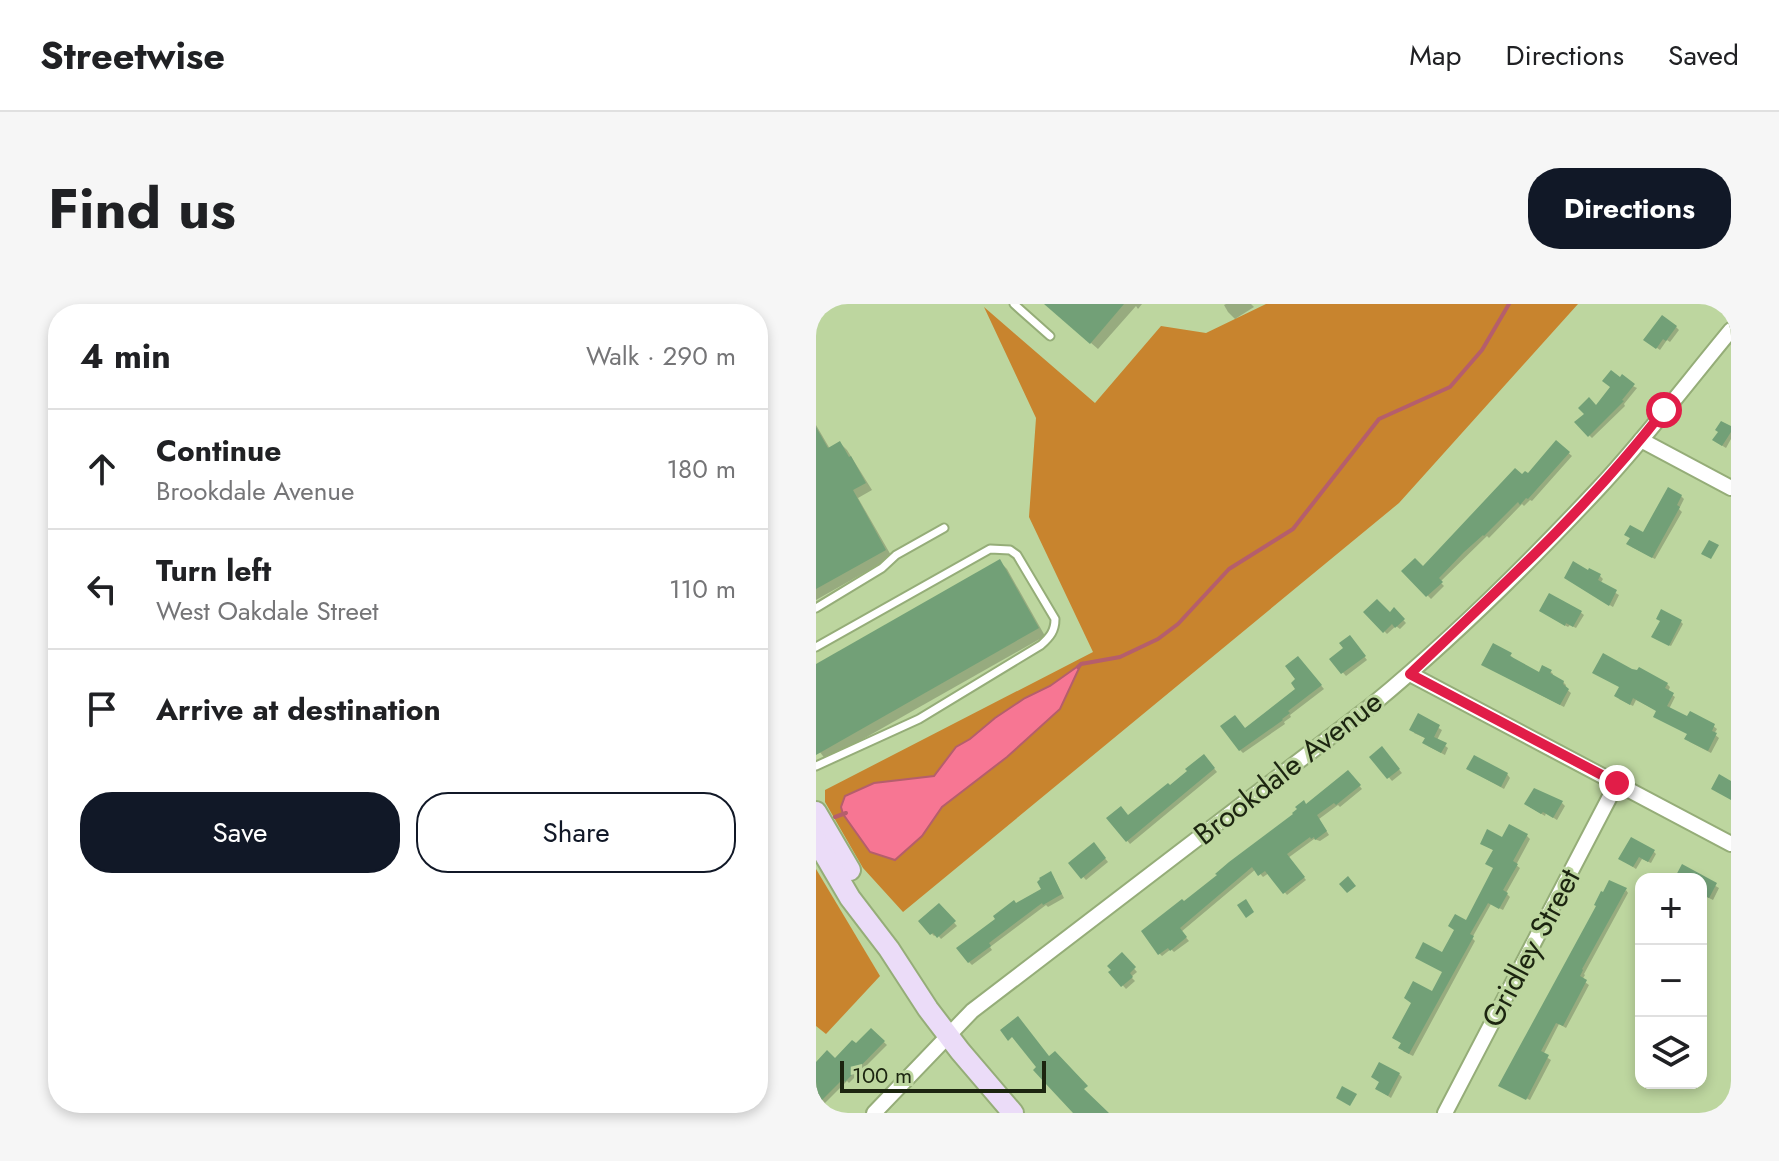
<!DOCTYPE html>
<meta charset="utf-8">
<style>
:root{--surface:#fff;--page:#f6f6f6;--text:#202124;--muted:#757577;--line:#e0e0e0;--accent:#111827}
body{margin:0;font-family:Jost,sans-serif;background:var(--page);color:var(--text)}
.controls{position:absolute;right:24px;bottom:24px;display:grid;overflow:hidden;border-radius:16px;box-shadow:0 4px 12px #0003}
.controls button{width:72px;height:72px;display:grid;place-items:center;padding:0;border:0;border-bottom:2px solid var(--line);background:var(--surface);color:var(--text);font:40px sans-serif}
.scale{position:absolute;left:24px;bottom:20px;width:206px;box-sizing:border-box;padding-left:8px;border:4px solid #1c2510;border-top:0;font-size:22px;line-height:28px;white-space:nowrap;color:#1c2510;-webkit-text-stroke:6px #bdd69f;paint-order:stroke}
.stop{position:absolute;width:24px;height:24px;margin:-18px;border:6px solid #e11d48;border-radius:50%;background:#fff}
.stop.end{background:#e11d48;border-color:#fff;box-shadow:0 2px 8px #0008}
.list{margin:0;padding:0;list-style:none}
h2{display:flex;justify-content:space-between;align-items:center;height:104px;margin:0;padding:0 32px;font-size:34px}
h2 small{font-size:26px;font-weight:400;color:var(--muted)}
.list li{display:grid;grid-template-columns:52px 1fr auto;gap:24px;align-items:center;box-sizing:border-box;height:120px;padding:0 32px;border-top:2px solid var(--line)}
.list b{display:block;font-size:30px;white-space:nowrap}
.list p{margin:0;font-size:26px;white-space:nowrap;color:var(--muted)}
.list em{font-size:26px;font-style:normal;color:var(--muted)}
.actions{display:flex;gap:16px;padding:24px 32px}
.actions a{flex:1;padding:18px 0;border:2px solid var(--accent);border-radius:32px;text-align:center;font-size:28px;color:var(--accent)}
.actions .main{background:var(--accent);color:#fff}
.icon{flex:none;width:44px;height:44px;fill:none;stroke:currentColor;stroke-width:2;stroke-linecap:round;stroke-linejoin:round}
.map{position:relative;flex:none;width:915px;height:809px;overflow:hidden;border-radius:32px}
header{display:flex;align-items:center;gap:48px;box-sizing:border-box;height:112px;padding:0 40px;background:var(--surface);border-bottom:2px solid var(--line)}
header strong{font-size:38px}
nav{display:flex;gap:44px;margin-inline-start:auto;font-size:28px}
.intro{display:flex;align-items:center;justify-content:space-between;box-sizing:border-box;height:192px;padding:0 48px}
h1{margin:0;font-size:56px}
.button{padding:20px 36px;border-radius:32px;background:var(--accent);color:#fff;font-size:28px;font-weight:700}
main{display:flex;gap:48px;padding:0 48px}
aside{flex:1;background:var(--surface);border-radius:32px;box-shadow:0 4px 12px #0003}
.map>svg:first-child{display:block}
</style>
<header>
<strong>Streetwise</strong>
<nav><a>Map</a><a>Directions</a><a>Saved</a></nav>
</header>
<div class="intro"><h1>Find us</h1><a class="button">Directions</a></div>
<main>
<aside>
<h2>4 min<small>Walk · 290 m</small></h2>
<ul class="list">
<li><svg class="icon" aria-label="ahead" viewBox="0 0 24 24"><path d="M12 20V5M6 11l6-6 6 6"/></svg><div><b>Continue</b><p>Brookdale Avenue</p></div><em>180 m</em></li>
<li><svg class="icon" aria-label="left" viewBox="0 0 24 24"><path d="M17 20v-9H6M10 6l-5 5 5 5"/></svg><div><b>Turn left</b><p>West Oakdale Street</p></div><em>110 m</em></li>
<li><svg class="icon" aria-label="arrive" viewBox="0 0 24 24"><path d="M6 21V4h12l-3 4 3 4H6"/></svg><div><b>Arrive at destination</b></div></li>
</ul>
<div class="actions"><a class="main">Save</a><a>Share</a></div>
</aside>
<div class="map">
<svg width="915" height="809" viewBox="0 0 915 809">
<rect width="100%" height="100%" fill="#bdd69f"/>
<g fill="#c8842e" fill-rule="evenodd">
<path d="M450 0H762L583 199 87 608 47 564 9 498V486L277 348 213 213 220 114 168 3 279 99 345 22 390 29ZM264 361 244 405 191 453 126 503 106 532 79 556 93 475 118 472 140 443 154 435 179 414 209 394 234 382Z"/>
<path d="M0 565 64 672 10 730 0 722Z"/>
</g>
<path fill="#f77693" stroke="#b55e6c" stroke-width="2" d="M265 360 244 405 191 453 126 503 106 532 79 556 54 548 27 510 25 503 29 492 58 479 118 472 140 443 154 435 179 414 209 394 234 382Z"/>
<g fill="#0003">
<path d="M230 0H326L322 5 320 2 282 45Z"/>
<path d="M410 0H435L438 3 419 15 412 8 408 1Z"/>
<path d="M860 23 863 26 854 38 851 36 844 46 833 38Z"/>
<path d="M804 76 821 84 808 100 809 102 776 134 761 119 780 104Z"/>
<path d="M0 121 14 145 24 139 31 146 56 186 42 194 76 253 0 296Z"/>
<path d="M915 124V135L910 144 902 139Z"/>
<path d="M740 138 756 152 716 197 714 196 708 202 706 200 673 234 671 232 624 278 628 282 615 295 588 267 608 265 712 172Z"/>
<path d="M865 192 868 195 863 205 866 208 839 255 816 243 815 235 810 231H828Z"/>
<path d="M184 258 191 265 229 332 10 456 0 443V362Z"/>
<path d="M784 272 787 275 784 280 803 291 797 303 753 276Z"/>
<path d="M578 306 590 319 584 325 580 322 571 330 550 308 574 310Z"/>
<path d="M725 307 764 308 768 311 760 324 754 321 752 323Z"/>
<path d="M846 317 865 318 867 320 855 342 840 335Z"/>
<path d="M536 337 551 356 530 372 516 356 530 345Z"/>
<path d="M694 351 697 354 696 356 723 370 734 367 737 370 736 373 747 378 750 381 749 384 755 389 748 403 671 363Z"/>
<path d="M482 355 508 385 474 411 475 413 468 418 469 420 427 449 424 446 429 426 482 385Z"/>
<path d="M816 367 851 380 854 383 852 388 859 393 853 405 872 415 892 418 901 425 898 430 903 434 895 449 874 438 871 435 873 431 842 407 820 396 817 402 803 395Z"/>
<path d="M602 412 626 426 621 436 632 444 629 451 612 442 611 435 598 429Z"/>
<path d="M566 445 586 469 576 477 556 453Z"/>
<path d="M391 456 401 468 314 540 293 514H312Z"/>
<path d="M652 465 691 470 694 474 688 485Z"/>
<path d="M532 468 546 485 524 503 522 501 503 515 513 531 504 537 498 535 472 554 490 576 471 591 453 569 447 573 440 565 365 628 373 637 358 648 355 645 346 652 343 649 368 600Z"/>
<path d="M746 499 749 502 741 516 730 509 729 512 714 503Z"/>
<path d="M711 532 714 535 700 561 704 564 690 589 694 593 687 606 675 600 656 634 659 637 597 752 587 747V740L578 734 617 690 628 669 627 651 650 619 679 565V547L666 540Z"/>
<path d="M278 541 292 558 270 576 255 559Z"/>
<path d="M837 547 840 550 835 559 826 555 820 565 805 555Z"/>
<path d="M866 563 903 584 897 596 885 590V575H860Z"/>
<path d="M237 572 248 594 232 603 230 601 174 643 176 646 156 661 153 658 201 601 227 585Z"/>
<path d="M810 586 812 589 768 670 769 671 766 676 773 681 750 724 743 720 727 751 735 756 714 796 685 781Z"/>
<path d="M123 602 141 622 125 635 121 630 118 632 105 618Z"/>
<path d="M306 651 321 668 315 673 319 677 310 685 295 668Z"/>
<path d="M55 726 71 741 33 779 31 777 0 808V761L19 757 40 742Z"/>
<path d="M583 770 586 773 575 794 561 785 565 778Z"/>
</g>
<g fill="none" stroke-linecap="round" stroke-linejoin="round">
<g stroke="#b55e6c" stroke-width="4">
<path d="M262 363 265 360 304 353 342 335 362 320 413 265 477 225 563 115 634 83 666 46 693 0"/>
<path d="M19 513 30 509"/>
</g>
</g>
<g fill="#72a077">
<path d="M228 0H308L274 40Z"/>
<path d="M846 11 861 22 850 37 847 35 840 45 827 36Z"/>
<path d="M795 66 804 73 806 70 819 80 806 96 808 97 772 133 758 118 768 110 762 104 773 93 780 101 794 83 786 77Z"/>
<path d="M905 117 915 122V128L906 142 896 136 902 128 899 126Z"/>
<path d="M0 123 12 144 24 137 33 153 35 152 50 179 37 186 70 246 0 285Z"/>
<path d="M740 136 754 148 712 195 710 194 704 201 702 198 668 232 667 231 648 248 623 274 627 278 610 293 585 267 599 254 607 262 699 164 706 170 709 167 712 169Z"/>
<path d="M852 183 866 191 861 201 864 203 836 254 810 240 814 234 808 231 814 221 827 228Z"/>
<path d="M893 236 903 241 895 255 885 250Z"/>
<path d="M184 255 223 324 0 451V360Z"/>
<path d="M757 257 772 266 773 264 785 270 782 276 801 286 793 302 748 274Z"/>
<path d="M733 289 766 307 757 323 750 319 749 322 723 307Z"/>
<path d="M561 295 574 308 578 303 589 315 579 324 576 320 567 329 547 308Z"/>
<path d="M845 305 866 316 853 342 835 333 844 317 840 315Z"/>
<path d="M534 331 550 352 525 370 513 355 527 344 523 339Z"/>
<path d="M677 339 696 349 694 352 723 368 726 361 736 366 734 369 748 377 747 380 753 385 744 401 665 361Z"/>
<path d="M787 349 816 365 821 366 823 363 852 379 849 384 858 389 851 402 871 412 874 407 899 420 896 427 901 429 892 447 868 435 871 430 837 413 840 407 817 394 814 401 798 392 803 383 776 369Z"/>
<path d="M482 352 506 381 472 407 474 409 466 415 467 416 423 447 404 422 419 411 429 424 479 385 475 379 479 375 469 362Z"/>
<path d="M602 409 624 421 618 433 631 439 625 449 606 439 609 434 593 426Z"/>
<path d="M566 442 584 465 571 475 553 453Z"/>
<path d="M388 450 399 464 310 538 290 514 305 502 312 511 352 479 354 481 371 467 369 465Z"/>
<path d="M658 451 692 469 685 483 650 465Z"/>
<path d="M532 466 545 481 520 501 518 499 501 511 511 527 499 536 498 533 495 535 494 533 471 550 489 573 467 590 449 567 442 572 436 563 364 624 371 633 354 647 352 644 342 651 325 627 366 595 368 597 401 571 399 570 413 558 477 510 476 509 481 505 479 503 488 496 490 500Z"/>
<path d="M903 470 915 477V496L895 485Z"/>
<path d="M718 484 747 497 737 514 727 508 725 510 708 500Z"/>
<path d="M693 520 712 530 697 557 702 560 687 586 692 589 683 605 672 599 654 630 658 632 593 750 582 744 585 739 576 734 595 699 588 694 597 677 616 687 626 668 599 654 607 638 626 648 638 626 632 622 639 610 650 616 677 564 669 560 677 546 664 540 671 525 686 533Z"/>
<path d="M815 533 839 546 832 558 823 553 817 563 802 555Z"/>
<path d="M278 538 290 554 265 575 252 559Z"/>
<path d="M866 560 901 579 893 594 885 590V575H858Z"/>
<path d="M235 567 246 590 227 601 226 599 173 639 175 642 152 659 140 644 179 615 177 612 198 596 200 599 225 585 221 578 224 575 223 574Z"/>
<path d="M532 572 540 582 531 589 523 580Z"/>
<path d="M793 576 811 584 766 665 767 666 764 672 771 676 747 722 740 719 725 747 733 751 710 796 682 782 780 602 778 601 785 587 787 588Z"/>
<path d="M430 595 438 608 430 614 421 601Z"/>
<path d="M123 599 140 617 121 634 117 629 114 631 102 617Z"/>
<path d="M306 648 320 663 314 669 317 673 305 683 292 668 295 666 291 662Z"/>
<path d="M202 712 233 752 239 747 272 782 268 785 293 809H257L229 779 217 766 220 763 196 733 192 737 184 726Z"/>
<path d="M55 724 69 737 29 778 27 775 0 802V758L11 746 19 754 36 736 40 739Z"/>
<path d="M563 758 584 769 572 792 559 785 563 778 555 773Z"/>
<path d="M526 782 541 790 534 802 520 794Z"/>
</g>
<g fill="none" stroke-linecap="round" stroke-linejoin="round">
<defs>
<g id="lane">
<path d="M198 0 234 32"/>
<path d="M0 304 66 264 80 251 128 224"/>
<path d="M0 343 174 245 194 246 201 251 239 315C239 327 234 333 225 341L103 415 0 462"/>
</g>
<g id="street">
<path d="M825 136 915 184"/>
<path d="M594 370 915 540"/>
<path d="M58 809 156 707 556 401C636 335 711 261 782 185 829 135 871 79 915 26"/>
<path d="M629 809 801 479"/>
</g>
<g id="secondary">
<path d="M0 508 34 566"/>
<path d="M0 536 34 594 73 645 112 705 144 747 197 809"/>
</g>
</defs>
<use href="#lane" stroke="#95ad78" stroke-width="11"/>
<use href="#street" stroke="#95ad78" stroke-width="18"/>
<use href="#secondary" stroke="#95ad78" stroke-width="24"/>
<use href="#lane" stroke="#fff" stroke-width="7"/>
<use href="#street" stroke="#fff" stroke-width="14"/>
<use href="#secondary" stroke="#ebdcf8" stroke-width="20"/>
</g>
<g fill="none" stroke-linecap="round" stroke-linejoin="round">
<path stroke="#e11d48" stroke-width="10" d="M801 479 594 370C682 286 773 203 848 106"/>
</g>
<g text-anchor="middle" stroke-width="6" stroke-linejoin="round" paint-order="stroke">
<g font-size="30" fill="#1c2510" stroke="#bdd69f">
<text transform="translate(472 464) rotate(-38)" y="10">Brookdale Avenue</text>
<text transform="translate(715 644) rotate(-62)" y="10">Gridley Street</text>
</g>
</g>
</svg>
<div class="controls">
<button>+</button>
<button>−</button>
<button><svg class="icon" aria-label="layers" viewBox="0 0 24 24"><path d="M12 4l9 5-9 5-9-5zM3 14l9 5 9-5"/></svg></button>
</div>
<div class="scale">100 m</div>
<div class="stop" style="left:848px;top:106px"></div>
<div class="stop end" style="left:801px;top:479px"></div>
</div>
</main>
